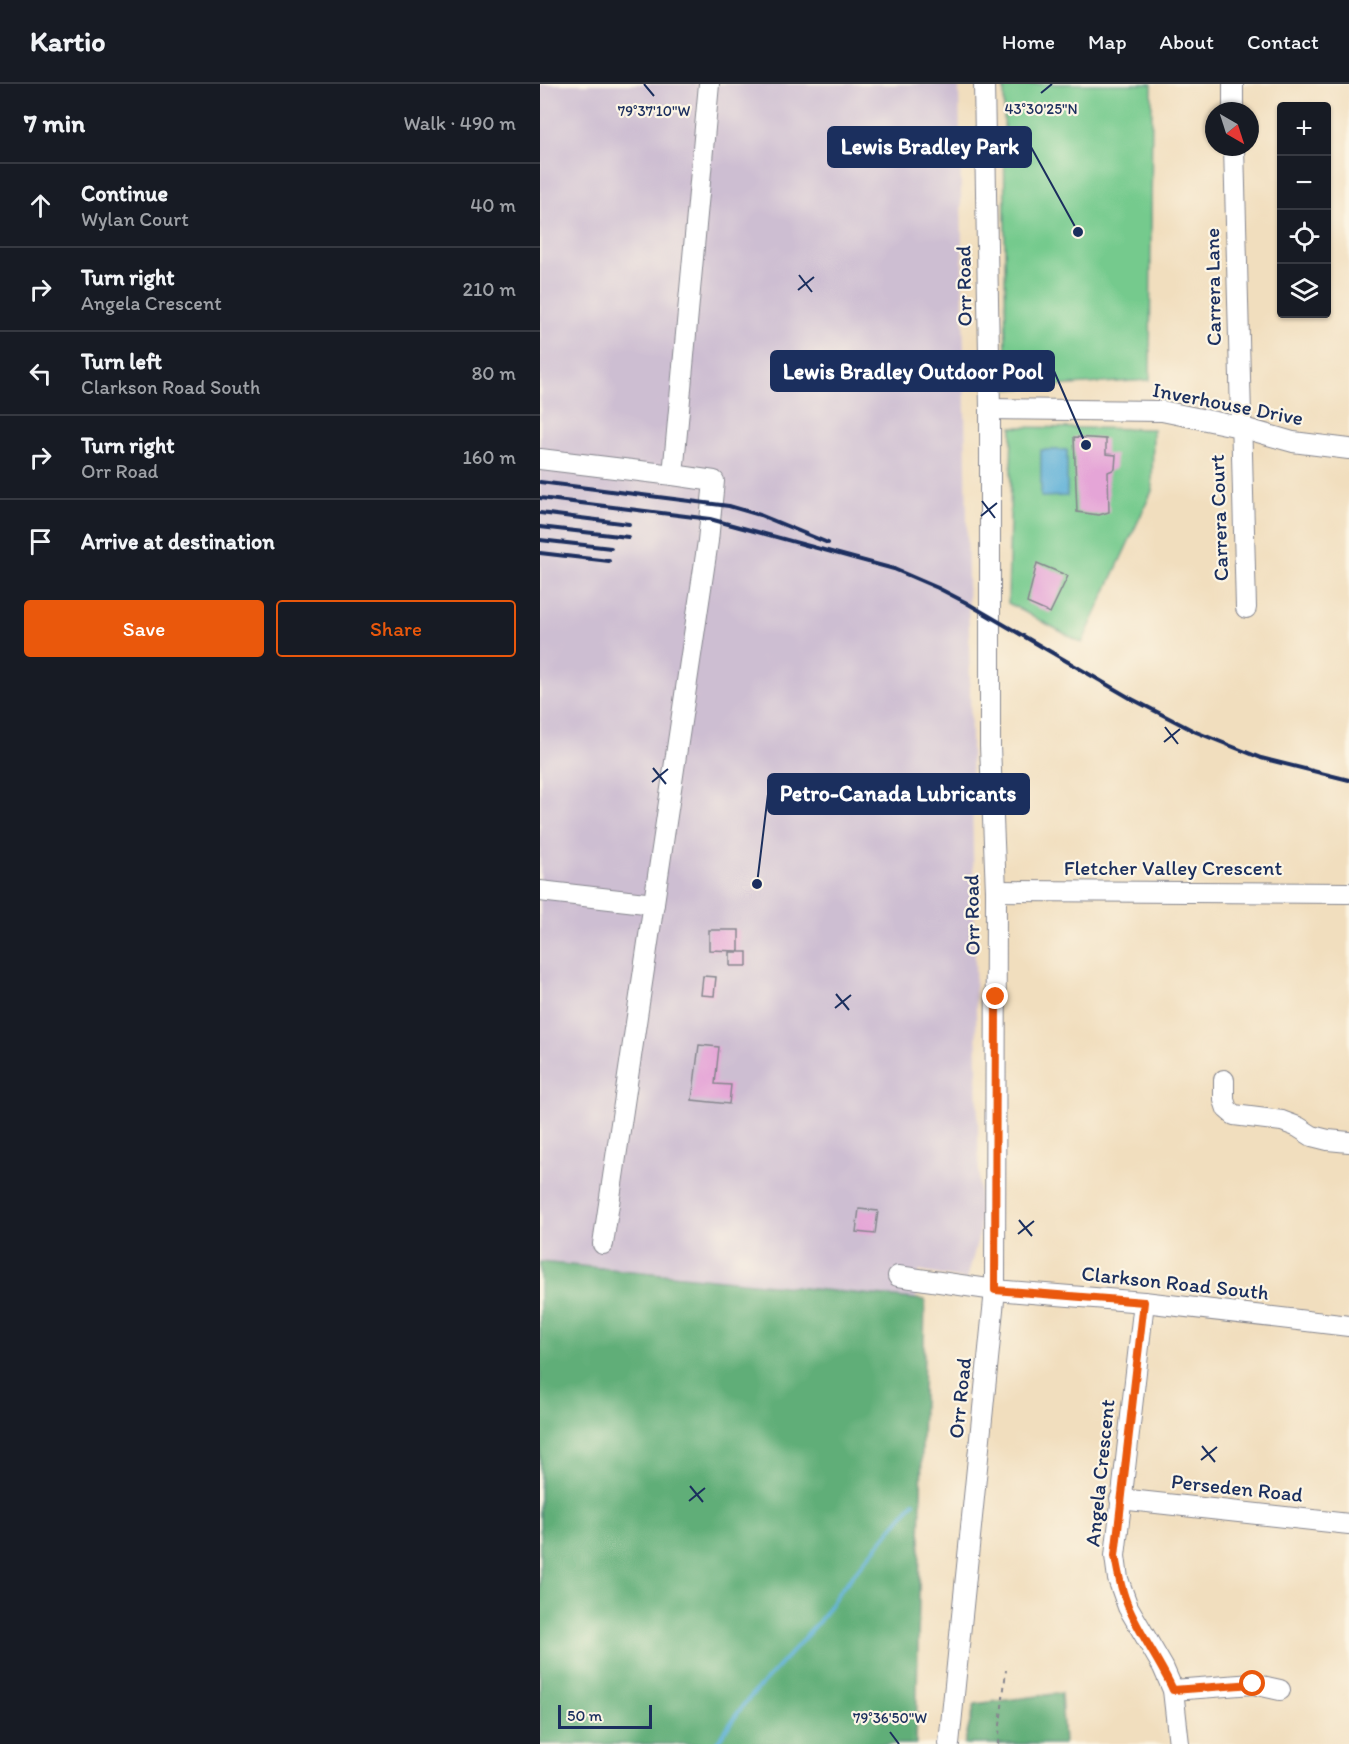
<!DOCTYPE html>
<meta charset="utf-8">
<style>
:root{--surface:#171b24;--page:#242831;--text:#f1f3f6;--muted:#9ea1a6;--line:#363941;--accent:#ea580c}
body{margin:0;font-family:Itim,sans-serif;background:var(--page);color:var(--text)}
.controls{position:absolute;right:18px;top:18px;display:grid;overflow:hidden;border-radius:6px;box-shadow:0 2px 4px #0004}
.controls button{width:54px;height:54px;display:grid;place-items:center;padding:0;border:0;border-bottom:2px solid var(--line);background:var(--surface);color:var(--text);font:30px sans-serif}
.compass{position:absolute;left:665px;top:18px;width:54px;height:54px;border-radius:50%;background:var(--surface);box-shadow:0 2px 4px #0004;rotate:141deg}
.scale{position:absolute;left:18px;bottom:15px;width:94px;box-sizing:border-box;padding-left:6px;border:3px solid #1b2f5e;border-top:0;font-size:16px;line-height:21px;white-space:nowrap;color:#1b2f5e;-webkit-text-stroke:4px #fcf5e5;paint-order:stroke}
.stop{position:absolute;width:18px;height:18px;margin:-14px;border:4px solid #ea580c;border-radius:50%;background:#fff}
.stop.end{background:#ea580c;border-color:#fff;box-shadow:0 2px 6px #0008}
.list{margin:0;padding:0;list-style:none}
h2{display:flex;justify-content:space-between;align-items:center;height:78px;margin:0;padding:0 24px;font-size:26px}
h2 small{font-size:20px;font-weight:400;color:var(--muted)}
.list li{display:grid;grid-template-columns:39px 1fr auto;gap:18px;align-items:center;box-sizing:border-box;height:84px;padding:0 24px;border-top:2px solid var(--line)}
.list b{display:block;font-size:22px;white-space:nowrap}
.list p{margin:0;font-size:20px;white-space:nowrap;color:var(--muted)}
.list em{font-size:20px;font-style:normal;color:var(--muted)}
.actions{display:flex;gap:12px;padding:18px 24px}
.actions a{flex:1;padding:14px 0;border:2px solid var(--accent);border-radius:6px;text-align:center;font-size:21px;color:var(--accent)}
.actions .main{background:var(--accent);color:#fff}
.icon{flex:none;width:33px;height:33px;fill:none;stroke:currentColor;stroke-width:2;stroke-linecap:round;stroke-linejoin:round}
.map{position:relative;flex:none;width:809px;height:1660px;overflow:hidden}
header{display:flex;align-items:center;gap:36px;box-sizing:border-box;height:84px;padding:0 30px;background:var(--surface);border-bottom:2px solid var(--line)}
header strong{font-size:28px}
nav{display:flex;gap:33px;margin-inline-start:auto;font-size:21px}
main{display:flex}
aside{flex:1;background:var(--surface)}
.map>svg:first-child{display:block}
</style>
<header>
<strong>Kartio</strong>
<nav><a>Home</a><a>Map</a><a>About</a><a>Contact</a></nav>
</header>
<main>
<aside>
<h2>7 min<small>Walk · 490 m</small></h2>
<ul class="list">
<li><svg class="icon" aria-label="ahead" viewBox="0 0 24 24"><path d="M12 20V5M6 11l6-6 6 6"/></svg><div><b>Continue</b><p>Wylan Court</p></div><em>40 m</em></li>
<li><svg class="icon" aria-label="right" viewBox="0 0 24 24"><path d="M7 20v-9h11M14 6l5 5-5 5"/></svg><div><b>Turn right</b><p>Angela Crescent</p></div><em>210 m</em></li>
<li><svg class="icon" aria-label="left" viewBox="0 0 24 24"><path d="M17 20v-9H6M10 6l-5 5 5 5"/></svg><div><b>Turn left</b><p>Clarkson Road South</p></div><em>80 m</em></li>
<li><svg class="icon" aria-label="right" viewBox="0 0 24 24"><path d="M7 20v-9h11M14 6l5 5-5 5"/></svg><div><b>Turn right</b><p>Orr Road</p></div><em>160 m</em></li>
<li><svg class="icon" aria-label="arrive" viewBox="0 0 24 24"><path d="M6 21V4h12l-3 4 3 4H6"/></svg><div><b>Arrive at destination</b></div></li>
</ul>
<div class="actions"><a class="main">Save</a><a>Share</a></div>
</aside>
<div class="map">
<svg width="809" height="1660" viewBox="0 0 809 1660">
<rect width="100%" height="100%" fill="#fcf5e5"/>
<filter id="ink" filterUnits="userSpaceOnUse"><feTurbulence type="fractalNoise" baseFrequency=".0167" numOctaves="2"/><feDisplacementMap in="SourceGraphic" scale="12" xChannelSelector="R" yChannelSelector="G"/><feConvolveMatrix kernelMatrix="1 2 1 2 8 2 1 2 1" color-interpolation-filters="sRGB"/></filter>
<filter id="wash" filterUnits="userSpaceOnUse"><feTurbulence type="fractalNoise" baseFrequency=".008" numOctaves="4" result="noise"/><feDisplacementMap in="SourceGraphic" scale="24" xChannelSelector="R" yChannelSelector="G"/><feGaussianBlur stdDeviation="1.35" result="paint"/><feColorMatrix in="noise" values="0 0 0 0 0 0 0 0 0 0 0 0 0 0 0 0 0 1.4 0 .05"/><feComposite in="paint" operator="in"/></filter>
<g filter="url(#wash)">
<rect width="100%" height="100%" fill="#f1debe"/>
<path fill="#cdbed2" d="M0 0H419L440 1147 427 1196 379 1187 363 1344 0 1660Z"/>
<g fill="#75ca8d" stroke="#487c76" stroke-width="1.5">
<path d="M464 0H612L610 296 466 305Z"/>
<path d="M472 343 613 345 612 407 542 559 468 519Z"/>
</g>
<g fill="#60ae78" stroke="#3e6e6b" stroke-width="1.5">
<path d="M0 1178 385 1216 376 1660H0Z"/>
<path d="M521 1609 524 1660H424L435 1620Z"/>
</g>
<path fill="#5db0d8" stroke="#3c709b" stroke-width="1.5" d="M501 366H527V412L501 413Z"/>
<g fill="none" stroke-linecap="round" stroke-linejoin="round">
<path stroke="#5db0d8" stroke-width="4" d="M176 1660 204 1620 278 1539 299 1508 374 1418"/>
</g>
<g id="blocks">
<g fill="#e5a5d7">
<path d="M534 353 566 355V370L576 371 575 385 568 388 569 428 559 431 537 428Z"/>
<path d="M497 479 528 492 510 529 487 519Z"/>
<path d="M169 846H199V867L169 866Z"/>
<rect x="190" y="868" width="17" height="14"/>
<path d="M163 892 176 893 174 912 161 911Z"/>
<path d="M159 961 179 963 175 1000 191 1001 189 1020 152 1016Z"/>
<path d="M319 1125 338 1127 335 1150 316 1148Z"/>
</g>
</g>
</g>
<g filter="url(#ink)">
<use href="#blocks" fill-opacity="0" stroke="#86868e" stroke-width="1.5"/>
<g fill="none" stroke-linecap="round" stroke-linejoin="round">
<defs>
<g id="minor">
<path d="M693 0V27"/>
<path d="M694 63 706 524"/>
<path d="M450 325 622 327 700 343 753 358 809 365"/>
<path d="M0 375 133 391 169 0"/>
<path d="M0 807 114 820"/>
<path d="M456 807 809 809"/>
<path d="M684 996V1016L687 1025 694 1031 742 1037 758 1043 772 1052 788 1056 809 1058"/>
<path d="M63 1160 168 457 174 397 133 391"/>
<path d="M358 1192 455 1206 604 1218 809 1242"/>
<path d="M604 1218 575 1472 578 1495 588 1523 623 1583 633 1606 639 1660"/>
<path d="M580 1415 809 1440"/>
<path d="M633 1606 713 1600 740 1606"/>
<path d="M409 1660 455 1206 456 807 450 662V325L444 0"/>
</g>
</defs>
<use href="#minor" stroke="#86868e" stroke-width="22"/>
<path stroke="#86868e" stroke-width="2" stroke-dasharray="4.5 4.5" stroke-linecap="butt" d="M458 1660 466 1586"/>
<use href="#minor" stroke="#fff" stroke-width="20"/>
<g stroke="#1b2f5e" stroke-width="4">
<path d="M0 398 189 422 220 431 288 459"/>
<path d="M0 414 170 435 354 485 398 504 425 518 590 614 656 648 721 674 809 696"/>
<path d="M0 429 89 440"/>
<path d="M0 443 88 453"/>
<path d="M0 456 71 464"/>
<path d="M0 469 69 477"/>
</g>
</g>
</g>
<g fill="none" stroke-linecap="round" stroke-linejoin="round" filter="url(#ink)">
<path stroke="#ea580c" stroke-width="8" d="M456 913 455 1206 604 1218 575 1472C578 1489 581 1506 588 1522 600 1551 620 1577 633 1606L713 1600"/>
</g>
<path fill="none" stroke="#1b2f5e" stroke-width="2" d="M104 0 114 12M501 9 512 0M259 191 272 208M258 206 274 193M442 417 455 434M441 432 457 419M625 643 638 660M624 658 640 645M113 684 126 700M112 698 128 685M296 910 309 926M295 924 311 911M479 1136 492 1152M478 1150 494 1137M662 1362 675 1378M661 1376 677 1363M150 1402 163 1418M149 1417 165 1404M350 1648 359 1660"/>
<g text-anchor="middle" stroke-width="4.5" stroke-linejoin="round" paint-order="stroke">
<g font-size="21" fill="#1b2f5e" stroke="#fcf5e5">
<text transform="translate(424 202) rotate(-91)" y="7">Orr Road</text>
<text transform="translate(673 203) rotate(-91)" y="7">Carrera Lane</text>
<text transform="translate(688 320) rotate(11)" y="7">Inverhouse Drive</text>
<text transform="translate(679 434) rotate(-92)" y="7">Carrera Court</text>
<text x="633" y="791">Fletcher Valley Crescent</text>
<text transform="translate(432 831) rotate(-91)" y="7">Orr Road</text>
<text transform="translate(635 1199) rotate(6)" y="7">Clarkson Road South</text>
<text transform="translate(420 1314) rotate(-84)" y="7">Orr Road</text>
<text transform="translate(560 1389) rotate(-84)" y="7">Angela Crescent</text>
<text transform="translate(697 1404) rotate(6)" y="7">Perseden Road</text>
</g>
</g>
<g font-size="15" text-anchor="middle" fill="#1b2f5e" stroke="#fcf5e5" stroke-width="4.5" stroke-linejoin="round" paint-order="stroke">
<text x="501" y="30">43°30'25"N</text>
<text x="114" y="32">79°37'10"W</text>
<text x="350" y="1639">79°36'50"W</text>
</g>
<path fill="none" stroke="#1b2f5e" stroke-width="2" d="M538 148L491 63M546 361L514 287M217 800L228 710"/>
<g fill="#1b2f5e" stroke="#fcf5e5" stroke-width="2">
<circle cx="538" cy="148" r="6"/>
<circle cx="546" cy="361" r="6"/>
<circle cx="217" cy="800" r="6"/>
</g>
<g fill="#1b2f5e" stroke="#1b2f5e" stroke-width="2">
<rect x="288" y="43" width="203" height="40" rx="6"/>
<rect x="231" y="267" width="283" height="40" rx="6"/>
<rect x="228" y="690" width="261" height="40" rx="6"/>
</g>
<g font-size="22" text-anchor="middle" font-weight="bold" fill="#fff">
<text x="390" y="70">Lewis Bradley Park</text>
<text x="373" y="295">Lewis Bradley Outdoor Pool</text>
<text x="358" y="717">Petro-Canada Lubricants</text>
</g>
</svg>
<div class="controls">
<button>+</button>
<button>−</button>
<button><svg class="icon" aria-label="locate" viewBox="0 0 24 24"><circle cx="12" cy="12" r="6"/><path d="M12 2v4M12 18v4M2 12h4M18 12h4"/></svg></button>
<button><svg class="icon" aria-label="layers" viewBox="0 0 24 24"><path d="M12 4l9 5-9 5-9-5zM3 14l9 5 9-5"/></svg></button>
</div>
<svg class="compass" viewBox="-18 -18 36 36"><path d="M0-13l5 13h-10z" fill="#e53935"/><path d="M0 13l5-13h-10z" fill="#9ea1a6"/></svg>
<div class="scale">50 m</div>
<div class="stop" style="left:713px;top:1600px"></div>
<div class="stop end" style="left:456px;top:913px"></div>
</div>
</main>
